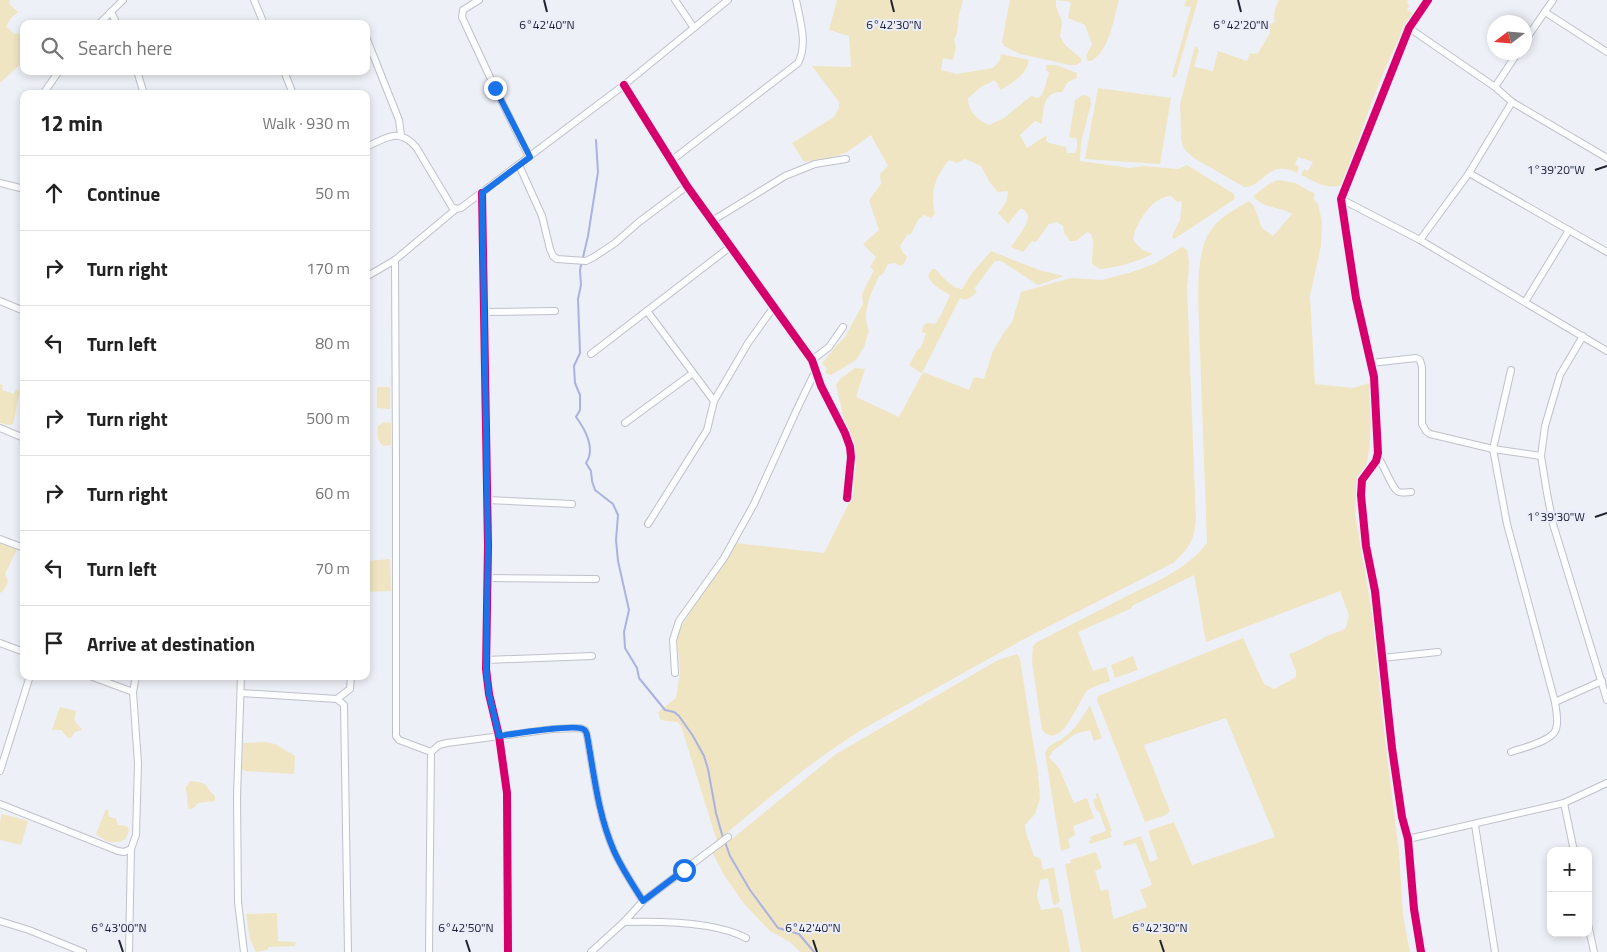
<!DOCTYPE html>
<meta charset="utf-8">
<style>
:root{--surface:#fff;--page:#f2f2f2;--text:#222;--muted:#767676;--line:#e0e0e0}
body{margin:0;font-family:"Titillium Web",sans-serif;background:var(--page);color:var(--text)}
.controls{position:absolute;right:15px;bottom:15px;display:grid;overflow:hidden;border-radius:10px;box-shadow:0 2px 8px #0003}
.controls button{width:45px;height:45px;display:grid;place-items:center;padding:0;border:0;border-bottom:1px solid var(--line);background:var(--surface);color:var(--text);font:25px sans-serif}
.compass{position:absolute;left:1487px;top:15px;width:45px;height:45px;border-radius:50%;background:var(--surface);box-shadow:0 2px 8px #0003;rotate:254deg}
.stop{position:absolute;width:15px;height:15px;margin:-11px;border:4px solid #1a73e8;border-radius:50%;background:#fff}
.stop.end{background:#1a73e8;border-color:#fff;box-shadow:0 1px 5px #0008}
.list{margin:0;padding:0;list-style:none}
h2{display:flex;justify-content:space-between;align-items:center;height:65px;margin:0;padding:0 20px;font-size:21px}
h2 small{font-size:16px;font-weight:400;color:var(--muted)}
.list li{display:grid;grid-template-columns:32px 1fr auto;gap:15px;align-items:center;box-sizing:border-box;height:75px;padding:0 20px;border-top:1px solid var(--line)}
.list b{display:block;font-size:19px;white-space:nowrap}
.list em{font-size:16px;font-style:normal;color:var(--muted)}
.icon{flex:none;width:28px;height:28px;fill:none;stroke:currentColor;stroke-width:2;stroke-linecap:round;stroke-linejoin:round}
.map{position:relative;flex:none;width:1607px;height:952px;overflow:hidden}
.search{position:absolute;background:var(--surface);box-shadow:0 2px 8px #0003;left:20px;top:20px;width:350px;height:55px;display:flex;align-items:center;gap:12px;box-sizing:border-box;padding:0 18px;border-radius:10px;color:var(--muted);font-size:19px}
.panel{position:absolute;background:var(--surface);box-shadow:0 2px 8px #0003;left:20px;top:90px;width:350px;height:590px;border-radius:10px}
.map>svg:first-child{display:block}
</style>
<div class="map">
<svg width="1607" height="952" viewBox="0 0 1607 952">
<rect width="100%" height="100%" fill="#eef0f7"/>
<g fill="#efe5c2">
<path d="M0 0H10L9 4 18 12 11 18 6 26 14 34 21 33 24 28V61L0 83Z"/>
<path d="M837 0H963L959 15 957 33 954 40 956 47 953 60 943 58 941 70 957 74 993 68 1000 60 1001 54 1029 60C1026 76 1013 82 1001 90L995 80 981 87 968 98C968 111 977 120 989 125L1004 118 1031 96 1038 98 1042 95 1049 74 1046 69V65H1056L1077 73V78L1068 82 1062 92C1042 92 1044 109 1042 124L1035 121 1020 135 1027 148 1047 135 1046 141 1049 143 1066 147 1067 153H1075L1077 147V139L1069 137 1075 100 1083 95 1090 97 1091 104 1081 142 1080 161 1130 168 1143 166 1178 169 1187 165 1234 194 1235 199 1174 239 1172 236 1180 220 1182 201 1177 202 1171 196C1153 196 1135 223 1133 240L1142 250 1153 254C1135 262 1120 267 1100 269L1092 264 1093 240 1091 234 1087 232 1076 241H1070L1064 233 1063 226 1057 222 1049 224 1036 242 1032 241 1023 252 1011 247C1015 241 1030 222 1028 215 1027 213 1025 211 1023 209H1020L1008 224 998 213 1006 202 1008 193 1007 191 998 192 990 183 981 166 965 159 957 163 949 160C935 177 930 192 935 214L931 218 924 215 918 220 911 234 907 235 900 246 902 251 907 257 904 264 900 266 895 263 888 264 883 274 879 276C871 294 861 312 869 331L864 347 856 360 831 375 825 373 827 369 822 363 837 345 845 337 863 304 862 294 874 270 870 267 876 257 863 244 879 230 869 200 881 184 880 174 888 166 871 135 847 152 837 156 804 162 792 143 834 117 839 108V102L812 66 851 67 849 36 829 30Z"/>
<path d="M1010 0H1119C1113 20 1110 50 1091 61H1088L1086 56 1092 44 1085 25 1068 18 1071 2 1056 0V6L1062 22 1060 37 1066 46 1081 58V62L1076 65H1070L1020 54 1004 46 1002 42Z"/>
<path d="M1186 0H1198L1176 76 1173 78 1172 76 1191 7 1184 6Z"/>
<path d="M1279 0H1408L1407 3 1409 5 1407 10 1414 13C1382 64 1365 123 1345 178L1341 185C1326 190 1315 182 1301 175L1304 169 1308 171 1313 162 1298 157 1295 164 1299 167 1297 173C1293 171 1288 169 1284 169 1267 166 1260 188 1244 187L1194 158 1187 152 1183 147 1181 138 1180 104 1195 46 1199 50 1194 67 1213 71 1218 51 1247 61 1250 53 1255 54 1258 53 1270 33 1269 26 1275 21C1273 13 1275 7 1279 0Z"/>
<path d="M1098 88 1171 98 1160 164 1085 159Z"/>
<path d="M1278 180 1295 183 1315 194 1313 198 1318 204 1322 222 1321 246 1310 296 1315 384 1353 388 1369 383C1371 399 1373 459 1363 471 1362 473 1359 474 1357 476L1355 513 1372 613 1384 731 1399 852 1403 915 1410 952H1081L1065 864 1071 863 1070 860 1096 852 1102 868 1095 871 1101 891 1108 889 1112 910 1111 911 1114 919 1147 907 1140 890 1152 885 1136 843 1124 846 1123 842 1141 836 1150 862 1158 859 1148 831 1174 822 1192 865 1275 837 1226 718 1144 745 1170 811 1166 815 1145 822 1097 700 1098 696 1243 638 1264 684 1274 689 1296 677V671L1289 654C1301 649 1312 645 1323 638 1330 634 1338 633 1346 628L1349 615 1340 591 1206 642 1194 575 1132 606V608L1078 632 1093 671 1106 667 1110 681C1103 684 1094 686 1088 690 1080 696 1062 753 1042 730L1032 662 1033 646 1037 642 1051 635C1076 622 1102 609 1127 596 1157 581 1186 570 1207 543L1198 296C1199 274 1198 244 1214 226 1223 215 1238 208 1249 201L1254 206 1262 228 1273 236 1292 214C1279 206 1263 209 1253 196L1269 184Z"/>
<path d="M1182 247 1187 250C1190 262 1189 273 1187 285L1196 520C1193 543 1190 547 1173 563L1026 638 863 729C811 761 764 802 717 841L681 726 678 722 665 721 660 719 658 712 676 698 680 673 677 633 735 543 824 553 852 497 853 450 847 432 836 385 840 379 855 368 865 369 856 397 899 417 923 372 969 390 974 377 984 379 992 353 1002 335 1012 322 1021 292 1071 278 1102 280 1132 272 1154 264Z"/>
<path d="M991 251 1039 270 1064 276 1038 285 1001 261H995L974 289 977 292C971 298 967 301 960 298L923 371 921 373 909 365 918 349 921 348 926 333 922 332 923 326 927 323 935 324 941 315 950 295C942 290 931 285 928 276L932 269H935C943 277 951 288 962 289L972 273Z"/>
<path d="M0 384 3 385 2 390 14 394 16 389 20 391 13 424 9 425 0 423Z"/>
<path d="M377 387H390V409L377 408Z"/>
<path d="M384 422 391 423V445L383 446C377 441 377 434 378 426Z"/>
<path d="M0 543 17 549 5 574 8 582 2 593 0 592Z"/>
<path d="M390 559 391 591 366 592V561Z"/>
<path d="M1017 654 1020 659 1038 773 1040 799 1035 814 1025 825 1026 833 1034 856 1041 859 1043 870 1054 867 1060 902 1055 905 1053 904 1048 878 1040 880 1037 895 1041 910 1058 907 1062 910 1070 952H800L790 942 770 931 745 905 724 875 712 852 733 838 836 754 998 660Z"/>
<path d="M1133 656 1138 670 1115 678 1111 665Z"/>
<path d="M1090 705 1102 738 1094 741 1090 730 1075 734 1053 751 1049 757 1059 768 1074 803 1087 798 1094 818 1073 826 1075 835 1068 839 1070 848 1061 851 1045 753C1048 744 1056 743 1062 739 1075 730 1082 718 1090 705Z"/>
<path d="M60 707 76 711 74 720 82 730 75 732 71 738 67 737 61 730H52Z"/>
<path d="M265 742 275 744 295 756 294 774 245 771 242 769 243 743Z"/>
<path d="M190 781C212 783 202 785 215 796V801L198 803 194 808 188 809 186 787Z"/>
<path d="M1098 793 1112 831 1110 832 1112 837 1090 844 1089 841 1091 840 1090 837 1106 831 1099 811 1097 812 1093 800 1097 798 1096 794Z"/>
<path d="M106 809 109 811 108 816 116 819 118 825 127 826 129 830 126 839C114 845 106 842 96 834Z"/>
<path d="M2 814 28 821 21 845 0 840V821Z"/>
<path d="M277 913 278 941 296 942 295 946 269 947 267 950 256 952 250 939 246 914Z"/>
</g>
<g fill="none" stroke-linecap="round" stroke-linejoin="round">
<g stroke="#abb2e1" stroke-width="2">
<path d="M596 140 598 172 588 236 580 270 581 285 578 299 580 353 574 366 575 383 580 395V410L576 417C585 429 596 449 586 463L591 471 592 481 595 490 613 504 618 515 616 540 618 561 629 610 624 632 625 648 637 668 639 678 665 710 674 712 679 716 693 736 704 756 708 769 716 813 723 838"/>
<path d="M725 842 730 856 750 890 778 928 799 934 814 952"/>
</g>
<defs>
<g id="minor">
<path d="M254 0 264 24"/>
<path d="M479 0 463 10 462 17 495 88 529 157"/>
<path d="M675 0 694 28"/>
<path d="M111 12 117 24"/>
<path d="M1545 12 1607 52"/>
<path d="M99 24 123 0"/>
<path d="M1409 28 1495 87 1512 102 1607 158"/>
<path d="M366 37 399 120 401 135"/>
<path d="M1524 42 1553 0"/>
<path d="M137 71 144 94"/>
<path d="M284 71 293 94"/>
<path d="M624 85 687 186 812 360 821 386 845 433 850 447 851 457 847 498"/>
<path d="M1495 87 1518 52"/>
<path d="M43 94 59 71"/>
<path d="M366 147C387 138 398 127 416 147L452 207 456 209 461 208 624 85 728 0"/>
<path d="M672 160 798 63C808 44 800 20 796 0"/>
<path d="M519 165 542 216 550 249 553 256 557 259 586 261 594 257 615 243 639 222 687 186"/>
<path d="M1469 173 1607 252"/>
<path d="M0 183 24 189"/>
<path d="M482 193 488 546 486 669 489 694 499 736 507 793 508 952"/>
<path d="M1341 199 1420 240 1607 351"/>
<path d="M712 221 785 176 815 164 846 159"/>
<path d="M1420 240 1469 173 1512 102"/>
<path d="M395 260 396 460V736L399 740 431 752 429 952"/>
<path d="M366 277 395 260 456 209"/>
<path d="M0 301 24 311"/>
<path d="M1525 302 1569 230"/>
<path d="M647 311 714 401"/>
<path d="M485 312 555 311"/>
<path d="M1583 336 1560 375 1545 426 1541 456 1547 493 1553 524 1607 700"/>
<path d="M591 354 730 247"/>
<path d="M812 360 829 347 843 327"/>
<path d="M1371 363 1416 358 1420 360 1422 367V424L1426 431 1430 434 1493 449 1541 456"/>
<path d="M1511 370 1493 449 1507 524 1555 702C1556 710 1559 721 1556 729 1553 741 1522 748 1511 752"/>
<path d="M625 423 693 373"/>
<path d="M0 428 24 438"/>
<path d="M1377 456C1384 464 1392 490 1399 492 1402 493 1408 492 1411 492"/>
<path d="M487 500 572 504"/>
<path d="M648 524 707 430 714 401 748 343 773 308"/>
<path d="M0 539 24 548"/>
<path d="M488 578 596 579"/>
<path d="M0 643 24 652"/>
<path d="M1382 658 1438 652"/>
<path d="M486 660 592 656"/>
<path d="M675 673 673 640 679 621 724 558 754 504 798 407 815 372"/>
<path d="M90 676 133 692"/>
<path d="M241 676 237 797 238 902 244 952"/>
<path d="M241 693 337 699 344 705 348 952"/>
<path d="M337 699 350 689 351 676"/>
<path d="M1555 702 1602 681"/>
<path d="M431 752 439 745 447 743 553 729 580 728 585 730 587 735C594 774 598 815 614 851 622 869 633 885 643 901"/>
<path d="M0 771 30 676"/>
<path d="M1564 803 1574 851"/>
<path d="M0 804 118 851 124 852 131 849 136 835 138 763 133 692 136 676"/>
<path d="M1475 825 1495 952"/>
<path d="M1408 839 1564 803 1607 783"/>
<path d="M0 921 29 930 83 952"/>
<path d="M624 922C659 921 715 921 746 938"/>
<path d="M1588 924 1594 952"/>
<path d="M129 952 131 849"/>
<path d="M591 952 624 922 643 901 728 837"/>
<path d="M1421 952 1414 909 1408 839 1402 817 1392 748 1375 591 1366 546 1361 495 1362 480 1376 461 1378 453 1374 377 1356 298 1341 199 1409 28 1428 0"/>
</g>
</defs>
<use href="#minor" stroke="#bfc1ca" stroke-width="8"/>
<use href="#minor" stroke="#fcfdfe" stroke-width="6"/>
<defs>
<g id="cycleway">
<path d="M624 85 687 186 812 360 821 386 845 433 850 447 851 457 847 498"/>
<path d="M482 193 488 546 486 669 489 694 499 736 507 793 508 952"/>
<path d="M1421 952 1414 909 1408 839 1402 817 1392 748 1375 591 1366 546 1361 495 1362 480 1376 461 1378 453 1374 377 1356 298 1341 199 1409 28 1428 0"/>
</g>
</defs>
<use href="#cycleway" stroke="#eaedfb" stroke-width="11"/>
<use href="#cycleway" stroke="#d6006c" stroke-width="8"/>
</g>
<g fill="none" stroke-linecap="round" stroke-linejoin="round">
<path stroke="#1a73e8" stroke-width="6" d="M495 88 530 157 482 193 488 546 486 669 489 694 499 736C512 734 574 724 583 729 586 730 586 732 587 735 594 774 598 815 614 851 622 869 633 885 643 901L684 870"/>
</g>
<path fill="none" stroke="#20222f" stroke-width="2" d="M544 0 547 12M891 0 894 12M1238 0 1241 12M1595 170 1607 166M1595 517 1607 513M119 940 123 952M466 940 470 952M813 940 817 952M1160 940 1164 952"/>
<g font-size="12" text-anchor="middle" fill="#20222f" stroke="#eaedfb" stroke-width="4" stroke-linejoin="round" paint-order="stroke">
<text x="547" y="29">6°42'40"N</text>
<text x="894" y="29">6°42'30"N</text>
<text x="1241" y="29">6°42'20"N</text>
<text x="1556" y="174">1°39'20"W</text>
<text x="1556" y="521">1°39'30"W</text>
<text x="119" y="932">6°43'00"N</text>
<text x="466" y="932">6°42'50"N</text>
<text x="813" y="932">6°42'40"N</text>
<text x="1160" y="932">6°42'30"N</text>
</g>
</svg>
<div class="controls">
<button>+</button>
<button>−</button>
</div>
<svg class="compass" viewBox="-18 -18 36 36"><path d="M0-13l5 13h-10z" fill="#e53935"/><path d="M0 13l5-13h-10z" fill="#767676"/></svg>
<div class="stop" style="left:684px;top:870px"></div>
<div class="stop end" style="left:495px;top:88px"></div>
<div class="search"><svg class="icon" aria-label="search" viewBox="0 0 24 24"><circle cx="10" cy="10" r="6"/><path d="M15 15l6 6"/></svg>Search here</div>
<section class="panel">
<h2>12 min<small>Walk · 930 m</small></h2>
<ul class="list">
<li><svg class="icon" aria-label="ahead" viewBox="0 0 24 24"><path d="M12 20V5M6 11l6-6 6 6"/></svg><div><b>Continue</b></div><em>50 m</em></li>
<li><svg class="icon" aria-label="right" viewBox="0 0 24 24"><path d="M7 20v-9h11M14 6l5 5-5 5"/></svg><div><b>Turn right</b></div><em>170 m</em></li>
<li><svg class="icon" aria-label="left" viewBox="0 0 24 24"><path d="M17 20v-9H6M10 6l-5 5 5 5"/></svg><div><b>Turn left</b></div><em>80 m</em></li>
<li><svg class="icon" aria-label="right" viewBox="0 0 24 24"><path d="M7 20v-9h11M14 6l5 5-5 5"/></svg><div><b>Turn right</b></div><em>500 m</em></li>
<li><svg class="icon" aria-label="right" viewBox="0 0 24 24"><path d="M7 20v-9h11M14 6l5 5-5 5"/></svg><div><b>Turn right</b></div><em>60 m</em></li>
<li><svg class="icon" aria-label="left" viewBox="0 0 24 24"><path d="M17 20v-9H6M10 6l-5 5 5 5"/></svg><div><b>Turn left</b></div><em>70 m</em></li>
<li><svg class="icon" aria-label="arrive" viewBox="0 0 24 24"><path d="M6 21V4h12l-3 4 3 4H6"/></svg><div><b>Arrive at destination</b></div></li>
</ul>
</section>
</div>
